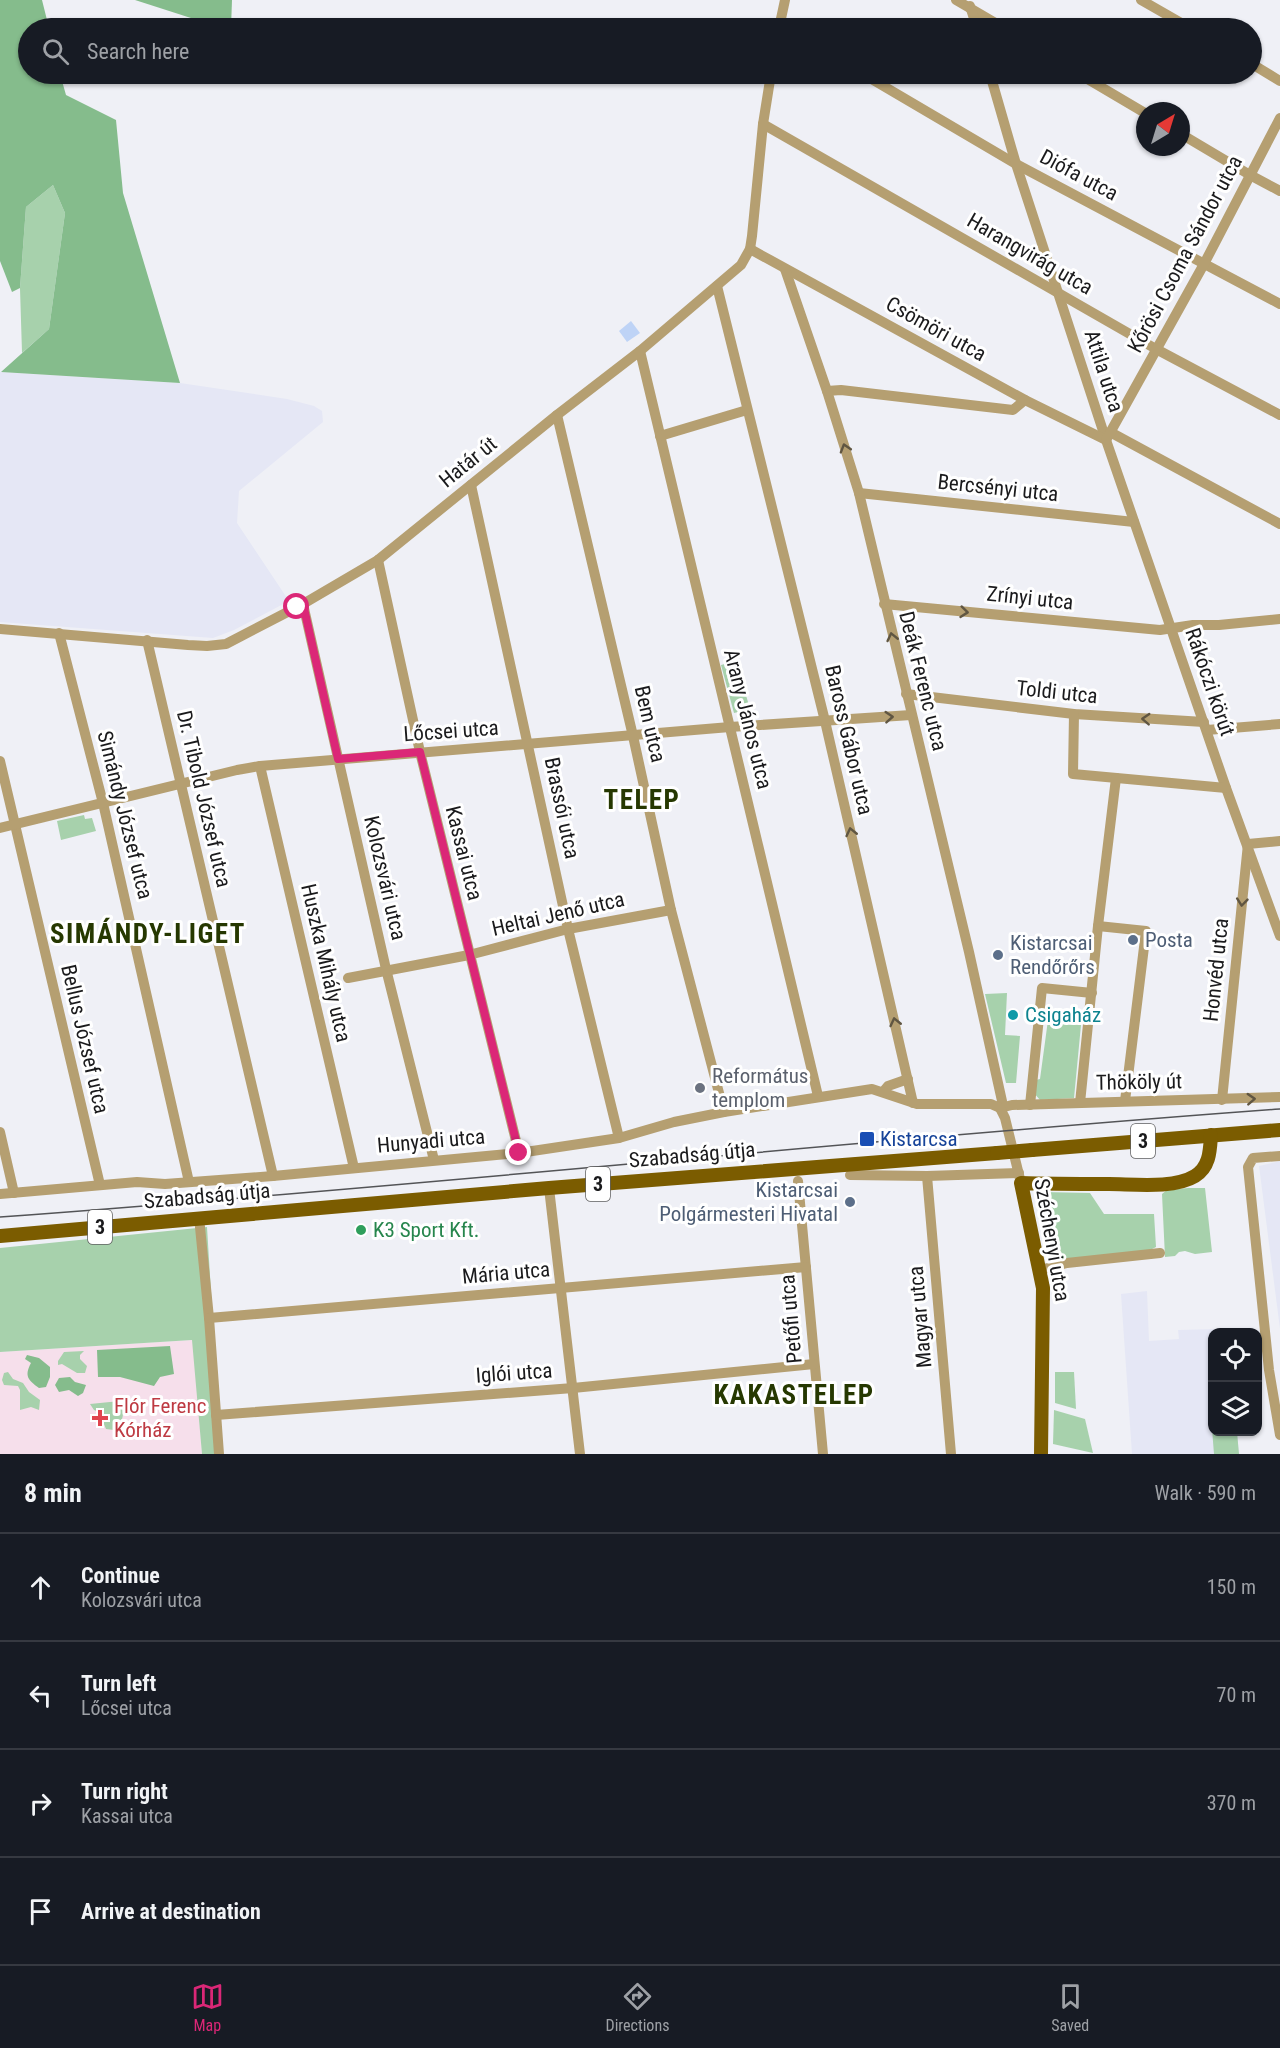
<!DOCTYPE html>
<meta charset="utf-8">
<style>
:root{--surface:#171b24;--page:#242831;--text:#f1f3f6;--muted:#9ea1a6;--line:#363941;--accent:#db2777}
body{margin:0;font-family:"Roboto Condensed",sans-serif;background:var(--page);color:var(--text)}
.controls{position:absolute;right:18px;bottom:18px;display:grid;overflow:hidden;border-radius:12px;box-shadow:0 2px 4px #0004}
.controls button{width:54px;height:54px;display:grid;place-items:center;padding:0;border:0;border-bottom:2px solid var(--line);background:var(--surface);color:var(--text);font:30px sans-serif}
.compass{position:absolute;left:1136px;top:102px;width:54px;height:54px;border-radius:50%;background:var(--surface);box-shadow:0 2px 4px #0004;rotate:38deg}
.stop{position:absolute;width:18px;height:18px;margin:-14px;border:4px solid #db2777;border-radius:50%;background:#fff}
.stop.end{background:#db2777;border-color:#fff;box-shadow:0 2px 6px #0008}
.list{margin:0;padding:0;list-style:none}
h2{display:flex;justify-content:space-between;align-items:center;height:78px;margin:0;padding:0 24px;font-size:26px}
h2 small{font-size:20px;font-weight:400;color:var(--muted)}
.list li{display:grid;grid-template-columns:39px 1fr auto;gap:18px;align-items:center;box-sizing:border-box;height:108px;padding:0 24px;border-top:2px solid var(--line)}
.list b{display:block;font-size:22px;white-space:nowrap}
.list p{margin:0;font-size:20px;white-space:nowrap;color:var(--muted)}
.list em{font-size:20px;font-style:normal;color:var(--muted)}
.icon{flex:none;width:33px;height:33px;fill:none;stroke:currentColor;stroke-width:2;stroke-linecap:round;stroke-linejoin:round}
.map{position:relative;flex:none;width:1280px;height:1454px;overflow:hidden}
.search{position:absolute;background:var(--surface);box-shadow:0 2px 4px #0004;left:18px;right:18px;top:18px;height:66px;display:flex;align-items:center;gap:15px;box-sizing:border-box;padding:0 21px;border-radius:33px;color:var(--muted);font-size:22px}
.sheet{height:510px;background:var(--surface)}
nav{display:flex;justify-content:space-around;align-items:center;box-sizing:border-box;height:84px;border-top:2px solid var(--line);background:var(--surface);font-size:16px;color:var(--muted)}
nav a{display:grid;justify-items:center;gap:3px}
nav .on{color:var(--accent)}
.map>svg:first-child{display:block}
</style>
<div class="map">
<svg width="1280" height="1454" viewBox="0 0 1280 1454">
<rect width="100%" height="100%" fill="#eff0f6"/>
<g fill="#e5e7f5">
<path d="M0 372 180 383 287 399 314 406 322 411 323 422 239 491 237 523 289 601 234 630 213 638 0 622Z"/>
<path d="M1280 1161V1329L1259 1166Z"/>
<path d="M1147 1291 1149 1341 1179 1339 1178 1330 1217 1329 1218 1332H1212V1432H1237L1239 1454H1132L1121 1294Z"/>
</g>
<path fill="#f6dfeb" d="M193 1340 202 1454H0V1352Z"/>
<g fill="#a7d1ac">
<path d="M53 185 65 213 49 329 22 353 20 288 26 207Z"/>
<path d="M736 661 750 709 734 713 721 665Z"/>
<path d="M84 815 85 819 92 818 96 831 61 840 57 821Z"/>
<path d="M1007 993 1005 1035 1020 1036 1016 1083H1006L985 994Z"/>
<path d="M1048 1020 1081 1025 1074 1098 1040 1100 1034 1093 1036 1080 1040 1079Z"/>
<path d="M1188 1188H1205L1212 1252 1195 1254 1185 1251 1179 1252 1175 1256 1165 1257 1162 1194 1167 1190Z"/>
<path d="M1042 1192 1090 1193 1104 1214H1154L1156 1247 1146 1252 1050 1263 1036 1198Z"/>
<path d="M207 1227 221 1454H202L192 1340 0 1352V1248Z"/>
<path d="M84 1351 80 1355V1359L87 1366 85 1373H77L62 1364 58 1365V1361L64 1352Z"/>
<path d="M8 1372 13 1379 23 1383 29 1392 40 1400 39 1410 31 1407 20 1410V1390L18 1386 4 1385 2 1380 4 1373Z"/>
<path d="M1055 1372H1074L1076 1409 1055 1403Z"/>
<path d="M120 1401C125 1415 124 1420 114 1430L106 1429 99 1412 94 1410 90 1404Z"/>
<path d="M1054 1410 1085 1419 1093 1453 1053 1444Z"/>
<path d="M1212 1429V1432H1237L1239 1454H1214Z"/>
</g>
<g fill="#85bc8c">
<path d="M0 0H42L49 28H28V74H60L66 95 116 120 123 193 180 383 1 372 49 329 65 213 53 185 26 207 20 288 12 292 0 261Z"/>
<path d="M135 0H232L231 28H222Z"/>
<path d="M170 1346 174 1374 160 1377 154 1386 120 1377H98L97 1350Z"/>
<path d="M27 1355 39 1358 50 1367V1377L46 1387 39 1388C28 1380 24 1376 31 1363L25 1359Z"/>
<path d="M70 1377 75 1382 86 1385 83 1393 78 1396 69 1390 59 1392 55 1385 59 1378Z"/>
</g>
<path fill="#bed3f6" d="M631 321 640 333 627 342 619 331Z"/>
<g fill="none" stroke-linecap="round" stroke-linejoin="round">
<g stroke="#b59f71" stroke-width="10">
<path d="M956 0 1004 28"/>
<path d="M1141 0 1190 28"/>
<path d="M970 6 977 28"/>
<path d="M779 28 785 0"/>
<path d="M1252 64 1280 81"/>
<path d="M863 74 1016 164 1280 304"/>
<path d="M990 74 1016 164 1106 440 1226 788 1280 936"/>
<path d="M1079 74 1145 113"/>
<path d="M763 124 1156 349 1280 415"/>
<path d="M1181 134 1250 175 1280 191"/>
<path d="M750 249 1025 400 1106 440"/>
<path d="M785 269 827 391 859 493 969 952 1002 1101 1000 1108"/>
<path d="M717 286 825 721 913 1103"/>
<path d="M640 351 818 1096"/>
<path d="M827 391 841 390 1013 410 1025 400"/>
<path d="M557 415 633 736 671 910 724 1112"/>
<path d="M1110 432 1280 524"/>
<path d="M660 436 747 410"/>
<path d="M1106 440 1204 264 1280 118"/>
<path d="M471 485 568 929 619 1138"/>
<path d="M859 493 1134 522"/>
<path d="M378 560 420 752 519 1153"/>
<path d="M303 604 386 969 434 1160"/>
<path d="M884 604 1160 630 1193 625H1219L1280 619"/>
<path d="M0 629 188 645 207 646 226 644 303 604 378 560 557 415 640 351 741 265 750 249 752 236 763 124 771 74"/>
<path d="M59 633 103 803 189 1182"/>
<path d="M147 640 273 1176"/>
<path d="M906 694 1074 714 1204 722"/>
<path d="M1074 714 1073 774 1226 788"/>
<path d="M1207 730 1280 724"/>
<path d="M0 761 100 1185"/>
<path d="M260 766 354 1168"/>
<path d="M0 828 237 770 260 766 730 727 911 715"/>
<path d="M1098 926 1146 931 1125 1101"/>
<path d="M348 978 469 955 568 929 671 910"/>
<path d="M883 1092 888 1086 908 1079"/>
<path d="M1222 1100 1248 844 1280 841"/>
<path d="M1080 1103 1098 926 1116 778"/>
<path d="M1030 1105 1042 988 1092 993"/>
<path d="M1000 1108 1012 1105 1280 1097"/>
<path d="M0 1132 14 1193"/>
<path d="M1280 1156 1253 1158 1248 1167 1269 1370 1280 1435"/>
<path d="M850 1175 927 1176 1019 1173"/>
<path d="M927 1176 951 1454"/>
<path d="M798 1181 823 1454"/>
<path d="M549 1188 580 1454"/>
<path d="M0 1194 137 1182 165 1184 273 1176 519 1153 619 1138 674 1122 724 1112 872 1089 917 1104H991L1000 1108 1005 1118 1021 1183"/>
<path d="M199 1217 209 1318 219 1454"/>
<path d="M1040 1270 1067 1263 1160 1253"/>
<path d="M209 1318 806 1267"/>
<path d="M216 1415 573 1388 814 1364"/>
</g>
<g stroke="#7b5c00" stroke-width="14">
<path d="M1032 1150 1280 1130"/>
<path d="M0 1236 549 1188 997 1153"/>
<path d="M1041 1454 1043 1288 1021 1183C1050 1184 1080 1184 1109 1184 1133 1184 1174 1189 1195 1176 1210 1167 1210 1150 1211 1135"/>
</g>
<path stroke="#535457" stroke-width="1.5" d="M0 1217C427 1186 853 1140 1280 1109"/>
<path stroke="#7b5c00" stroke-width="14" d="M997 1153 1032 1150"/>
</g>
<defs><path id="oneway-chevron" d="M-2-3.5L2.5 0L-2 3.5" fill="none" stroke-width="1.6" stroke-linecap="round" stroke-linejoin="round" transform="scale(1.5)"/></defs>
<g stroke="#605642">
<use href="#oneway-chevron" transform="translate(845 448) rotate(-107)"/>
<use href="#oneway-chevron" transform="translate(964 612) rotate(6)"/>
<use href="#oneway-chevron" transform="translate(892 637) rotate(-103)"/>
<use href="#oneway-chevron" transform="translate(889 717) rotate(-4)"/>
<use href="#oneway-chevron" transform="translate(1146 719) rotate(-177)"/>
<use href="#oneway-chevron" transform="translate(851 832) rotate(-103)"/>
<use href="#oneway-chevron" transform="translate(1242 902) rotate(96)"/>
<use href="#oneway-chevron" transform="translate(895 1022) rotate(-103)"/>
<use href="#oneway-chevron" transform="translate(1251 1099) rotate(-3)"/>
</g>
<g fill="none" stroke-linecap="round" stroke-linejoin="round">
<path stroke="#db2777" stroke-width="8" d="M297 607 303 604 338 759 420 752 519 1153"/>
</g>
<g fill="#5c6f8a" stroke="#fff" stroke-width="2">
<circle cx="1133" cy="940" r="6"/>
<circle cx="998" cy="955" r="6"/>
<circle cx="850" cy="1202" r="6"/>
</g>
<circle fill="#0f9aa8" stroke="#fff" stroke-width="2" cx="1013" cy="1015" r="6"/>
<circle fill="#6b7280" stroke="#fff" stroke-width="2" cx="700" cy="1088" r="6"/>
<rect fill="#1a4fb4" stroke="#fff" stroke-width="2" x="859" y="1131" width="16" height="16" rx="3"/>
<circle fill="#2e9e5b" stroke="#fff" stroke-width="2" cx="361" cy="1230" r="6"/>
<path fill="#e0444e" stroke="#fff" stroke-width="2" d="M97 1409h6v6h6v6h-6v6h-6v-6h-6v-6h6z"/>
<g text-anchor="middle" stroke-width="6" stroke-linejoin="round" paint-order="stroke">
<g fill="#fff" stroke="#5f5f60" stroke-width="1.5">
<rect x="1131" y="1124" width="24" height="34" rx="4.5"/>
<rect x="586" y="1167" width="24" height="34" rx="4.5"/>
<rect x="88" y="1210" width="24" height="34" rx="4.5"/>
</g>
<g font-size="20" font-weight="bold" fill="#1a1a1c">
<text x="1143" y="1148">3</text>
<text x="598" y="1191">3</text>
<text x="100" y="1234">3</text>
</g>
<g font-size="21" fill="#1a1a1c" stroke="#fff">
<text transform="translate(1079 175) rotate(28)" y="7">Diófa utca</text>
<text transform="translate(1030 254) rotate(30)" y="7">Harangvirág utca</text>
<text transform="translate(1185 254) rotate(-62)" y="7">Kőrösi Csoma Sándor utca</text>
<text transform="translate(936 329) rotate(29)" y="7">Csömöri utca</text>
<text transform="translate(1104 371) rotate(72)" y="7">Attila utca</text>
<text transform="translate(468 462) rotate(-39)" y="7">Határ út</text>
<text transform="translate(998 488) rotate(6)" y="7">Bercsényi utca</text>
<text transform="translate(1030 598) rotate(6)" y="7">Zrínyi utca</text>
<text transform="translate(923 681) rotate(76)" y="7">Deák Ferenc utca</text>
<text transform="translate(1210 682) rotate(71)" y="7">Rákóczi körút</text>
<text transform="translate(1057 692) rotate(6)" y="7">Toldi utca</text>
<text transform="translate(748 719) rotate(76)" y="7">Arany János utca</text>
<text transform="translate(650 724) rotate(77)" y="7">Bem utca</text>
<text transform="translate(451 731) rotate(-4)" y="7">Lőcsei utca</text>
<text transform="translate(849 740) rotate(77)" y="7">Baross Gábor utca</text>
<text transform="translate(204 799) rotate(77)" y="7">Dr. Tibold József utca</text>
<text transform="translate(562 808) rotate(78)" y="7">Brassói utca</text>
<text transform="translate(125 815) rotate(76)" y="7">Simándy József utca</text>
<text transform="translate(464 853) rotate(76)" y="7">Kassai utca</text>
<text transform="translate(385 878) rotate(77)" y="7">Kolozsvári utca</text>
<text transform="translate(558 914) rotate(-13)" y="7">Heltai Jenő utca</text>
<text transform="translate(326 963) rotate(77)" y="7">Huszka Mihály utca</text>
<text transform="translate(1216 970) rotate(-84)" y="7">Honvéd utca</text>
<text transform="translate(85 1039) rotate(77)" y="7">Bellus József utca</text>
<text transform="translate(1139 1082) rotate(-1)" y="7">Thököly út</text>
<text transform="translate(431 1141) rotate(-5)" y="7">Hunyadi utca</text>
<text transform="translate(692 1155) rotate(-5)" y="7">Szabadság útja</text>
<text transform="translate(207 1196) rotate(-5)" y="7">Szabadság útja</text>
<text transform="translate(1052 1240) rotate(80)" y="7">Széchenyi utca</text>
<text transform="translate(506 1273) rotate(-5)" y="7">Mária utca</text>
<text transform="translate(920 1317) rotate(-95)" y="7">Magyar utca</text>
<text transform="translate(791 1319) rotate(-95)" y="7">Petőfi utca</text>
<text transform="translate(514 1373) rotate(-4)" y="7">Iglói utca</text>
</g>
<g font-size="21" fill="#4e5e75" stroke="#fff" text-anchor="start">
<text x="1145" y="947">Posta</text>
<text x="1010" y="950">Kistarcsai<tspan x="1010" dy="24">Rendőrőrs</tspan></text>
<text x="838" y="1197" text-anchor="end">Kistarcsai<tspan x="838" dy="24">Polgármesteri Hivatal</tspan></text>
</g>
<g font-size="21" fill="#0d838f" stroke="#fff" text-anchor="start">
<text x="1025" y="1022">Csigaház</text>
</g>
<g font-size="21" fill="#5b616d" stroke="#fff" text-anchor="start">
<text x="712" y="1083">Református<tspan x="712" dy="24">templom</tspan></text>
</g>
<g font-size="21" fill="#164399" stroke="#fff" text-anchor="start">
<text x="880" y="1146">Kistarcsa</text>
</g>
<g font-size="21" fill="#27864d" stroke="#fff" text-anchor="start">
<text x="373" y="1237">K3 Sport Kft.</text>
</g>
<g font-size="21" fill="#be3a42" stroke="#fff" text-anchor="start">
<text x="114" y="1413">Flór Ferenc<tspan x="114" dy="24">Kórház</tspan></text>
</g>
<g font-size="27" font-weight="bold" letter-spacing="1.5" fill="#263801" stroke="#fff">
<text x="642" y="809">TELEP</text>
<text x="148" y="943">SIMÁNDY-LIGET</text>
<text x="794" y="1404">KAKASTELEP</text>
</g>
</g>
</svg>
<div class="controls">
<button><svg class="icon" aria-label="locate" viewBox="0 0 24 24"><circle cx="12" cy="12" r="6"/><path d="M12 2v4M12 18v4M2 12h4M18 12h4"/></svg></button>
<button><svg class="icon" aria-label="layers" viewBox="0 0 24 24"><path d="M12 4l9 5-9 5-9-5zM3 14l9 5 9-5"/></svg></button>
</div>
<svg class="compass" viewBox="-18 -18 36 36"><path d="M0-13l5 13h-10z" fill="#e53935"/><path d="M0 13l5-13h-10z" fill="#9ea1a6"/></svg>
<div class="stop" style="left:297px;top:607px"></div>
<div class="stop end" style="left:519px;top:1153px"></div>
<div class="search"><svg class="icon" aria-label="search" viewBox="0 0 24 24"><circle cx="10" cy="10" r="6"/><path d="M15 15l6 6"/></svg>Search here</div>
</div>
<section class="sheet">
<h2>8 min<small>Walk · 590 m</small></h2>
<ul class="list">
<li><svg class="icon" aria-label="ahead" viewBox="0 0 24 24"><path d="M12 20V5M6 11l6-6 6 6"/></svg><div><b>Continue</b><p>Kolozsvári utca</p></div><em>150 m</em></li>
<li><svg class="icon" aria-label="left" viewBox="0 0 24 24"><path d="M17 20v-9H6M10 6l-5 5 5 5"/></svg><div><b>Turn left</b><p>Lőcsei utca</p></div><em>70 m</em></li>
<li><svg class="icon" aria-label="right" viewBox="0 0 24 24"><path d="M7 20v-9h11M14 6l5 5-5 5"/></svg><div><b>Turn right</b><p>Kassai utca</p></div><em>370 m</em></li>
<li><svg class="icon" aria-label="arrive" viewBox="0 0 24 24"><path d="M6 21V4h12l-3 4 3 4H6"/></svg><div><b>Arrive at destination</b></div></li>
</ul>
</section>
<nav>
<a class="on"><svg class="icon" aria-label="map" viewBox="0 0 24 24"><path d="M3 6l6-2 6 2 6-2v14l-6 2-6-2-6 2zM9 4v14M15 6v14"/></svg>Map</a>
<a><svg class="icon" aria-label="directions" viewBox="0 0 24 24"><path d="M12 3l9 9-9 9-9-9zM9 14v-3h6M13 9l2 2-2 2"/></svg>Directions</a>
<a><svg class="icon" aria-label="saved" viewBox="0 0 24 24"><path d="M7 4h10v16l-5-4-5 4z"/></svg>Saved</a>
</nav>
